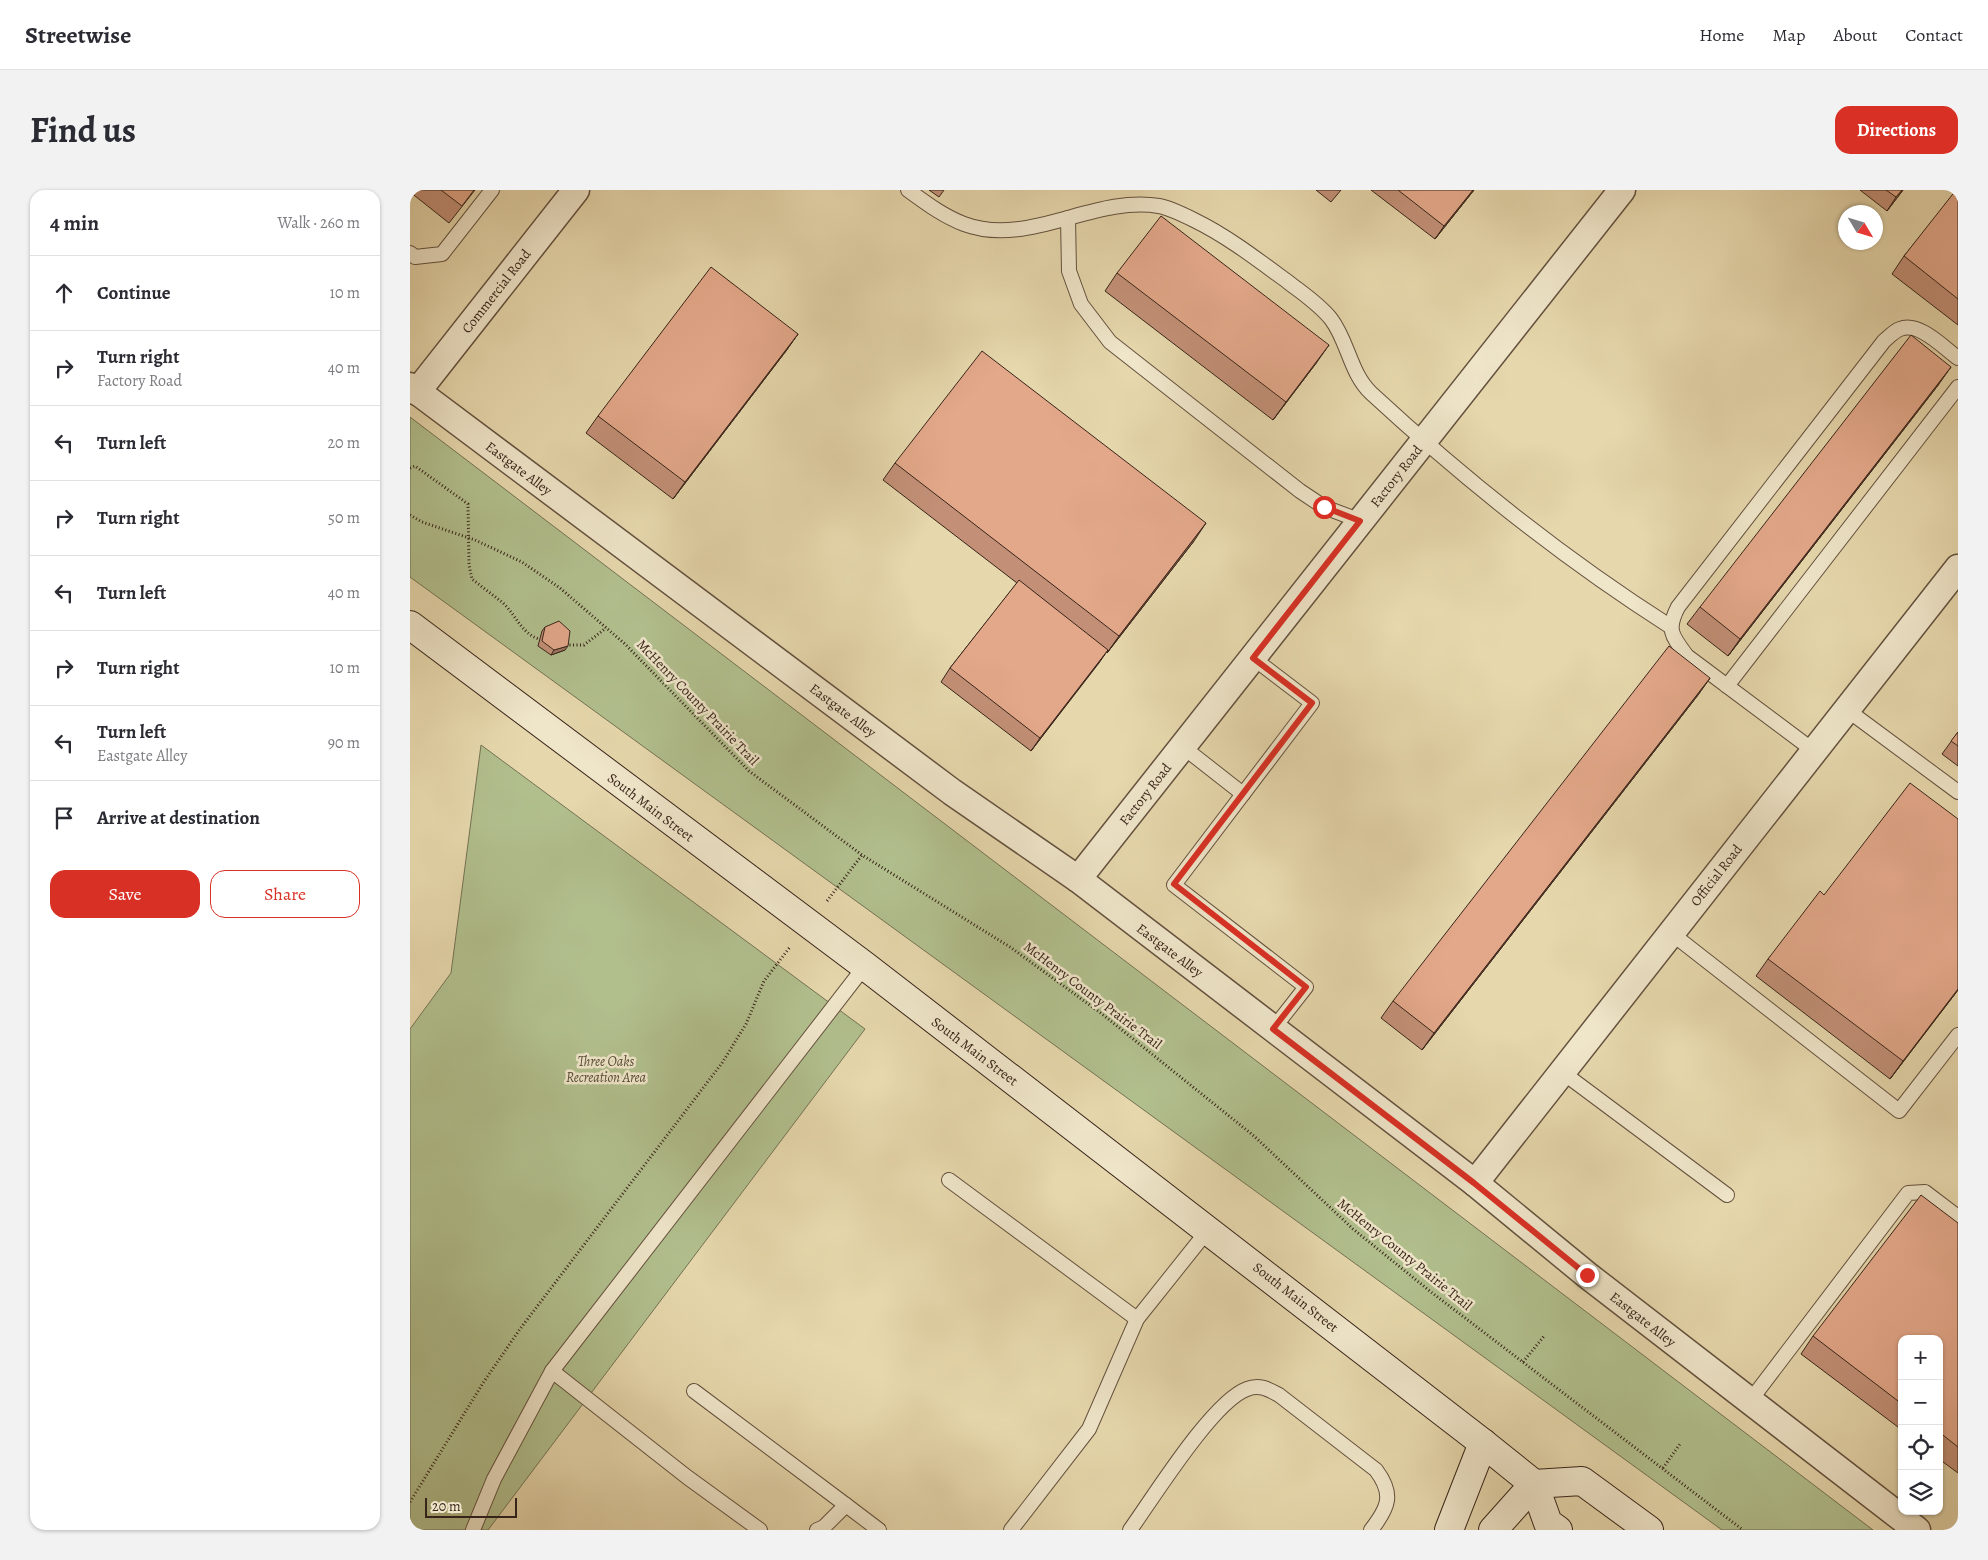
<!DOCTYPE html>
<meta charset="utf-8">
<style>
:root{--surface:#fff;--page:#f2f2f3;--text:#2b2b33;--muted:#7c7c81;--line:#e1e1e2;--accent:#d93025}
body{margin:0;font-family:Alegreya,serif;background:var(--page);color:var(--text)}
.controls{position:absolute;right:15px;bottom:15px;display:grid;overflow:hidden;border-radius:10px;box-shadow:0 1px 4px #0004}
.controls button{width:45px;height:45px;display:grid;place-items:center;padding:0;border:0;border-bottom:1px solid var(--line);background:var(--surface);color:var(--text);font:25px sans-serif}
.compass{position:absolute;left:1428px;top:15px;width:45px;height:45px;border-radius:50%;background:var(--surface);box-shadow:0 1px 4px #0004;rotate:128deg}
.scale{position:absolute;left:15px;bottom:12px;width:92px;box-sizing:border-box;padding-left:5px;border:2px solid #382419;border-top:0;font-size:14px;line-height:18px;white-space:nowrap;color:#382419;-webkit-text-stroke:4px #efe5c9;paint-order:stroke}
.stop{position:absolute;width:15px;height:15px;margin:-11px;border:4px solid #d93025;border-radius:50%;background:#fff}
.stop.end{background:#d93025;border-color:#fff;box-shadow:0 1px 5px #0008}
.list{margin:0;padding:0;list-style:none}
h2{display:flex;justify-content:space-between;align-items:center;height:65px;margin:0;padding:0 20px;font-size:21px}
h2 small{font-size:16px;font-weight:400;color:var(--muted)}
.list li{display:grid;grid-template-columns:32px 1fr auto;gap:15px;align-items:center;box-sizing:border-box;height:75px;padding:0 20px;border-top:1px solid var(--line)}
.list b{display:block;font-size:19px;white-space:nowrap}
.list p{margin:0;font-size:16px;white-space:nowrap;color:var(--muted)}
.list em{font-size:16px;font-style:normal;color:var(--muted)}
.actions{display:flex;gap:10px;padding:15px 20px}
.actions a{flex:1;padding:11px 0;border:1px solid var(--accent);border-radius:15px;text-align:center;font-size:18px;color:var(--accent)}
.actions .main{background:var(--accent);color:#fff}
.icon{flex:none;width:28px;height:28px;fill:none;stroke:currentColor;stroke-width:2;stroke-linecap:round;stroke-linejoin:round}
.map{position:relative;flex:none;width:1548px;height:1340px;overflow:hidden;border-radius:15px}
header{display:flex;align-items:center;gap:30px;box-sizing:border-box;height:70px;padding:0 25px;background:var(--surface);border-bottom:1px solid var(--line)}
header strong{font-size:24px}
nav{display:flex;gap:28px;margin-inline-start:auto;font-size:18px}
.intro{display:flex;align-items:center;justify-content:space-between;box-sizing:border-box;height:120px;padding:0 30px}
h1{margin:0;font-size:35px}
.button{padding:12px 22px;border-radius:15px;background:var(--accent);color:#fff;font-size:18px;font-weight:700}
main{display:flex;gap:30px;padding:0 30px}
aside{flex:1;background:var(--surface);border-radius:15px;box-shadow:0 1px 4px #0004}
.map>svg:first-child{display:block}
</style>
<header>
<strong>Streetwise</strong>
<nav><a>Home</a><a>Map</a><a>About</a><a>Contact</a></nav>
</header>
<div class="intro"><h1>Find us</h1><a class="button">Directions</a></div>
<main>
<aside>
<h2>4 min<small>Walk · 260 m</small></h2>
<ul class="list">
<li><svg class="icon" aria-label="ahead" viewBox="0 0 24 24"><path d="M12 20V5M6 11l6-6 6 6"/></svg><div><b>Continue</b></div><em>10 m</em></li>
<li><svg class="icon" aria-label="right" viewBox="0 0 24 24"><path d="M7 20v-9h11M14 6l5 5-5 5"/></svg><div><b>Turn right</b><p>Factory Road</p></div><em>40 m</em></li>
<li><svg class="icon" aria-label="left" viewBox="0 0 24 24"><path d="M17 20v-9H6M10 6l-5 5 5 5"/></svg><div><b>Turn left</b></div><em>20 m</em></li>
<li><svg class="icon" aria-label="right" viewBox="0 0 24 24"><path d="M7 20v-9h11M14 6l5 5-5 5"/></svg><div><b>Turn right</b></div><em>50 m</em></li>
<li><svg class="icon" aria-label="left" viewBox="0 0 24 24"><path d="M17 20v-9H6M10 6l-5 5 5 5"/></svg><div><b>Turn left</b></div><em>40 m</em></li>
<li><svg class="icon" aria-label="right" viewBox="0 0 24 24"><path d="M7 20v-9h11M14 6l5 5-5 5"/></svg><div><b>Turn right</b></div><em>10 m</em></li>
<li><svg class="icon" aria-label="left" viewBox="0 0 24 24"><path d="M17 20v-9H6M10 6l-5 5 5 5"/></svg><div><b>Turn left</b><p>Eastgate Alley</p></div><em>90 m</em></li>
<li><svg class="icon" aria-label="arrive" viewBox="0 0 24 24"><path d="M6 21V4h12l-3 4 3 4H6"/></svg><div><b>Arrive at destination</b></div></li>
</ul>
<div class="actions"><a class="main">Save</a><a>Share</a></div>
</aside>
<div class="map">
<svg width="1548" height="1340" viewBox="0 0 1548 1340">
<rect width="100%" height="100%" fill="#e6d7ac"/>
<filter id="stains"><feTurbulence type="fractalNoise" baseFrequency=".004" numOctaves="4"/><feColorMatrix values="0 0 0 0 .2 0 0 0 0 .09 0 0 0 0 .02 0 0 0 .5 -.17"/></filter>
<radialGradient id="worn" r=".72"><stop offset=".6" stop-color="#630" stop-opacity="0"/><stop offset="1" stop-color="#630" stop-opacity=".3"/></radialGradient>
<g fill="#b1bf8d" stroke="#747253">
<path d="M0 227 1463 1340H1312L0 387Z"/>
<path d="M71 555 455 839 78 1340H0V839L41 783Z"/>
</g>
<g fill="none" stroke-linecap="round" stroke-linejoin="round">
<defs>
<g id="lane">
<path d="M498 0C516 13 533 26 554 34 618 58 684 5 749 16 760 18 774 25 784 30 817 46 848 70 878 92 892 103 909 114 921 129 938 151 940 183 961 203 1054 289 1154 369 1261 437"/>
<path d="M658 28 659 81 671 114 700 152 890 301 914 317 951 331"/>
<path d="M0 63 5 67 32 64 82 0"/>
<path d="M843 468 902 513 764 695 896 797 863 839"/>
<path d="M1317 496 1548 197"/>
<path d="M1436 519 1548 602"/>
<path d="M773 557 833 604"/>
<path d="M1404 561 1277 466C1262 446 1256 440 1268 417L1474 151C1479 147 1484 141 1490 139 1509 131 1534 158 1548 168"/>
<path d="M1261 743 1489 921 1548 845"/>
<path d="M1152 882 1317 1005"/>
<path d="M539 990 727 1129"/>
<path d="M142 1181 277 1287 350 1340"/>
<path d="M284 1201 436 1315"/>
<path d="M1340 1211 1498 1003 1515 1002 1548 1027"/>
<path d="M63 1340 84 1289 142 1181 455 776"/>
<path d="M407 1340 414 1337 436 1315 469 1340"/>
<path d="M601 1340 679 1239 727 1129 798 1040"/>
<path d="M720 1340C743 1308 803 1211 837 1199 849 1194 858 1199 869 1205L966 1280C984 1304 979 1317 961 1340"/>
</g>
<g id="street">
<path d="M0 196 542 602 668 689 1065 993 1177 1085 1507 1340"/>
<path d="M7 202 166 0"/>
<path d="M668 689 1212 0"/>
<path d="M1065 993 1548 378"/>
</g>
<g id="secondary">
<path d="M0 435 455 776 1073 1253 1124 1294 1138 1333 1148 1340"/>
<path d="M1124 1294 1172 1291 1239 1340"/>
<path d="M1039 1340 1073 1253"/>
<path d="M1083 1340 1124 1294"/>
</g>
</defs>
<use href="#lane" stroke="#64513e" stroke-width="16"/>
<use href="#street" stroke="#64513e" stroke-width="29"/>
<use href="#secondary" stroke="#382419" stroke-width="30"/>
<g stroke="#382419" stroke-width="3" stroke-dasharray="1 2.5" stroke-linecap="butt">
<path d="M0 278 5 276 58 314 59 375 62 389C72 397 83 405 93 413 107 426 112 446 133 450"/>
<path d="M0 325 12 332 65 350 112 372 150 398 215 454 339 581 452 665 600 757 692 824 844 946 943 1039 1021 1102 1333 1340"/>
<path d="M156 455H174L196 438"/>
<path d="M417 711 452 665"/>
<path d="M1113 1172 1135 1145"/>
<path d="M1253 1278 1270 1254"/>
<path d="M0 1312 73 1193 110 1139 312 873 336 834 354 791 380 757"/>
</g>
<use href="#lane" stroke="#efe5c9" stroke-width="14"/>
<use href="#street" stroke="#efe5c9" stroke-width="26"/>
<use href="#secondary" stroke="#efe5c9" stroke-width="28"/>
</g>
<g fill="#c39077" stroke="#382419">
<path d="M0 0H65L39 33 0 2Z"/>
<path d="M519 0H534L529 7Z"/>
<path d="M906 0H931L921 12Z"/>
<path d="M961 0H1064L1025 49Z"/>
<path d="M1450 0H1493L1477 21Z"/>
<path d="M1548 0V135L1482 84 1494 66Z"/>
<path d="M707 83 907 172 863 230 695 101Z"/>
<path d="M388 144 376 161 263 309 176 243 188 226Z"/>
<path d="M1529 194 1318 466 1277 434 1290 417Z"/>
<path d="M485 273 784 351 697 463 696 462 621 561 531 492 540 478 607 393 473 290Z"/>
<path d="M135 437 155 460 141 465 128 456 132 441Z"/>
<path d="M1300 488 1288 505 1012 860 971 828 983 811Z"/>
<path d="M1548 542V576L1532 564Z"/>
<path d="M1548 629V800L1480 889 1346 786 1358 769 1414 705Z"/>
<path d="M1548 1033V1283L1529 1269V1149H1492V1240L1391 1164 1403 1146Z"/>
</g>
<g fill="#9f7661" stroke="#382419">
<path d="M1063 0H1064L1025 49 1034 36Z"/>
<path d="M1492 0H1493L1477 21 1486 7Z"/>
<path d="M388 144 376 161 263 309 275 292Z"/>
<path d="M919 155 907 172 863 230 876 212Z"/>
<path d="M1541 177 1529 194 1318 466 1330 449Z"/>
<path d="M796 333 784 351 697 463 709 446Z"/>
<path d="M158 456 155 460 141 465 144 460Z"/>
<path d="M698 460 689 473 621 561 630 548Z"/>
<path d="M1300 488 1288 505 1012 860 1024 843Z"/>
<path d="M1548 799V800L1480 889 1493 871Z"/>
</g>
<g fill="#e3a88a" stroke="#382419">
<path d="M31 0H64L52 16Z"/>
<path d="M988 0H1063L1034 36Z"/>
<path d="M1476 0H1492L1486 7Z"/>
<path d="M1546 0H1548V109L1494 66Z"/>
<path d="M751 26 919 155 876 212 707 83Z"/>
<path d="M301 77 388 144 275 292 188 226Z"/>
<path d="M1501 145 1541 177 1330 449 1290 417Z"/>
<path d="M572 161 796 333 709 446 485 273Z"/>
<path d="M609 390 698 460 630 548 540 478Z"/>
<path d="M149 431 160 441 158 456 144 460 132 451 135 437Z"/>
<path d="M1259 456 1300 488 1024 843 983 811Z"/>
<path d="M1548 542V556L1541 551Z"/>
<path d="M1500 593 1548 629V799L1493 871 1358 769 1410 701 1414 705Z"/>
<path d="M1511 1005 1548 1033V1257L1529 1242V1149H1492V1214L1403 1146Z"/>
</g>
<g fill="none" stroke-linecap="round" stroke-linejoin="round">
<path stroke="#d93025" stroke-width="6" d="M914 317 950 331 843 468 902 513 764 694 896 797 863 839 1064 993 1177 1085"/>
</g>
<g text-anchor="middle" stroke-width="5" stroke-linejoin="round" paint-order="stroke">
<g font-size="14" fill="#382419" stroke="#efe5c9">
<text transform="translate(86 101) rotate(-52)" y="5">Commercial Road</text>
<text transform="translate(109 278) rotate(37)" y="5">Eastgate Alley</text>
<text transform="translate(986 286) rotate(-52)" y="5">Factory Road</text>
<text transform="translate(288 512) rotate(46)" y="5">McHenry County Prairie Trail</text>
<text transform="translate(433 520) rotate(37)" y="5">Eastgate Alley</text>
<text transform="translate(735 604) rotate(-52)" y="5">Factory Road</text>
<text transform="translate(241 617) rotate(37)" y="5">South Main Street</text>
<text transform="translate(1306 685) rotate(-52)" y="5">Official Road</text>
<text transform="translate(760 760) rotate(37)" y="5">Eastgate Alley</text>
<text transform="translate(683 805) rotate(37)" y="5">McHenry County Prairie Trail</text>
<text transform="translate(565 861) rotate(37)" y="5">South Main Street</text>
<text transform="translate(995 1064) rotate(39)" y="5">McHenry County Prairie Trail</text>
<text transform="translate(886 1107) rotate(38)" y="5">South Main Street</text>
<text transform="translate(1233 1129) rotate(38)" y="5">Eastgate Alley</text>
</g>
<g font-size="14" font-style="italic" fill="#564b36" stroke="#efe5c9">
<text x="196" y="876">Three Oaks<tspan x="196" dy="16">Recreation Area</tspan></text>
</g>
</g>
<rect width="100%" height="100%" filter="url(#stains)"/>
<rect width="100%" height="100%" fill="url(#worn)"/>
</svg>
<div class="controls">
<button>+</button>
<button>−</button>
<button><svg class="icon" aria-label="locate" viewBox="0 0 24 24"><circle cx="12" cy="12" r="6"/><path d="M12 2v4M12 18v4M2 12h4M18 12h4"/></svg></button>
<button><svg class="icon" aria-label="layers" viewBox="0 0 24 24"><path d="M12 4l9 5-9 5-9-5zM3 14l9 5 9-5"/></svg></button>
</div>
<svg class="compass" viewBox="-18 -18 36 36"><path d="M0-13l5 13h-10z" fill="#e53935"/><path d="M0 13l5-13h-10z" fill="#7c7c81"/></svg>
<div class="scale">20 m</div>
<div class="stop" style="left:914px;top:317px"></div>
<div class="stop end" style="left:1177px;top:1085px"></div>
</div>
</main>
